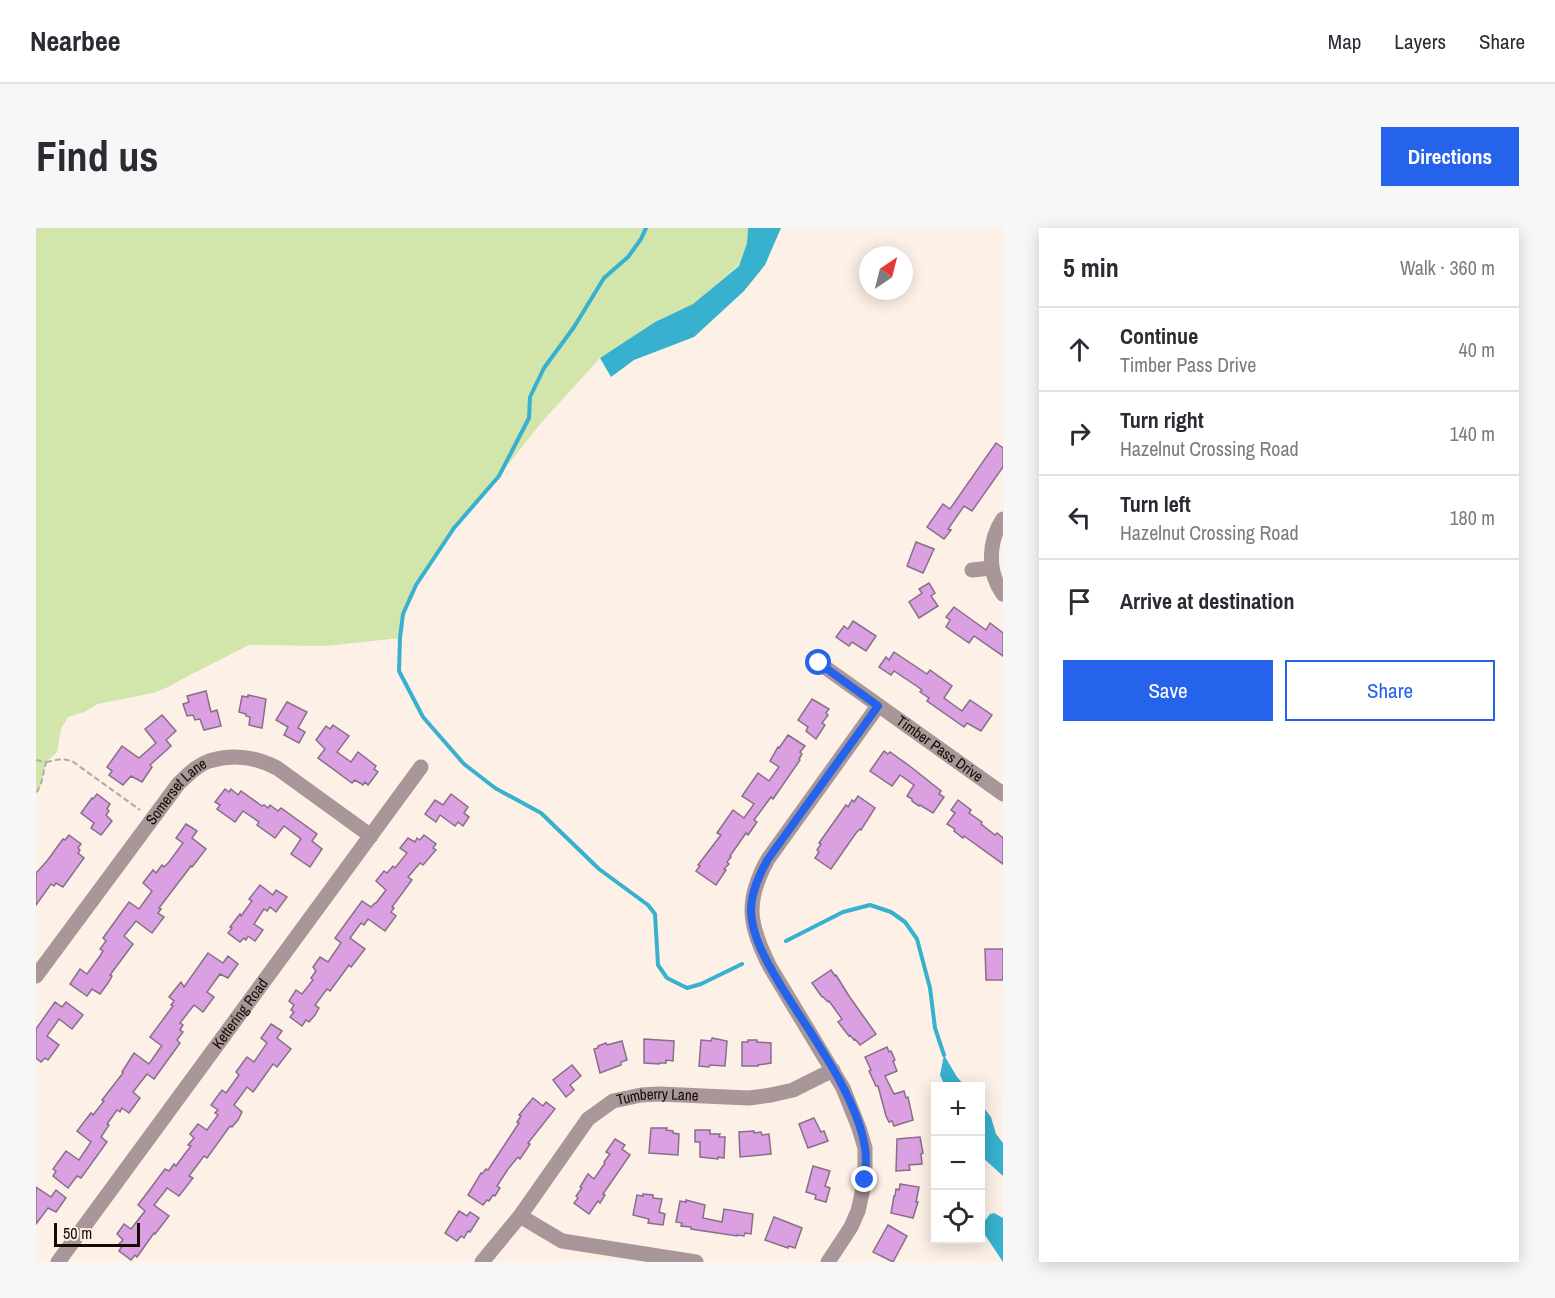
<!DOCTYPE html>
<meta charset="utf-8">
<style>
:root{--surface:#fff;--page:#f7f7f7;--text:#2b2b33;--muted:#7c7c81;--line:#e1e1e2;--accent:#2563eb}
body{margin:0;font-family:"Archivo Narrow",sans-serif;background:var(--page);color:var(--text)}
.controls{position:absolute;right:18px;bottom:18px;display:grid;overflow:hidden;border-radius:0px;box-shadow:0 3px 15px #0003}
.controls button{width:54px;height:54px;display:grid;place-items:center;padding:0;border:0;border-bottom:2px solid var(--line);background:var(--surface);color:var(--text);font:30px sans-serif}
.compass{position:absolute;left:823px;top:18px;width:54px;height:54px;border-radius:50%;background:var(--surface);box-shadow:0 3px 15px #0003;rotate:35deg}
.scale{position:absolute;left:18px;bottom:15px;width:86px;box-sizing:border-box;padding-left:6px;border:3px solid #150b03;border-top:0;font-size:16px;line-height:21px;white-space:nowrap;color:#150b03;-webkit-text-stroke:4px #fdf0e6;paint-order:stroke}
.stop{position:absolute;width:18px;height:18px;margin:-14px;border:4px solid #2563eb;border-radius:50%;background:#fff}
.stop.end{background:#2563eb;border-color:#fff;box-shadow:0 2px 6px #0008}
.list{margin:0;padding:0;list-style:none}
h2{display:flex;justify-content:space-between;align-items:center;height:78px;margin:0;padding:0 24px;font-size:26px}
h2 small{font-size:20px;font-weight:400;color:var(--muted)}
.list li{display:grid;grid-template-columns:39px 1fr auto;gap:18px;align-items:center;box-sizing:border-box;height:84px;padding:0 24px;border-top:2px solid var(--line)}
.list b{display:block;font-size:22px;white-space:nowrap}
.list p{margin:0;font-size:20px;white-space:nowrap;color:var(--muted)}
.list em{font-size:20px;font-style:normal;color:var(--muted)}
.actions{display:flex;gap:12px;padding:18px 24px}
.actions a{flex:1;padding:14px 0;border:2px solid var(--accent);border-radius:0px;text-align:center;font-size:21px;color:var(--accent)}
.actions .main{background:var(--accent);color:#fff}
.icon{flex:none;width:33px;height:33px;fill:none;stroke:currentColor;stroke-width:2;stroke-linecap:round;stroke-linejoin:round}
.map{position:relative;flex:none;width:967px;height:1034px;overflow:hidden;border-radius:0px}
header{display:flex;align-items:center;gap:36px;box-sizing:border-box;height:84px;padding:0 30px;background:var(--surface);border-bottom:2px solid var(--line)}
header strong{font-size:28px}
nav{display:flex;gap:33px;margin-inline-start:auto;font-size:21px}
.intro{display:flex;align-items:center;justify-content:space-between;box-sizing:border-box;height:144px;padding:0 36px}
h1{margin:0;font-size:42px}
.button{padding:15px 27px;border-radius:0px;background:var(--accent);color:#fff;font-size:21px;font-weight:700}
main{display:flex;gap:36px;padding:0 36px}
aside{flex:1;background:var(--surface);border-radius:0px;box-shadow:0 3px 15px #0003}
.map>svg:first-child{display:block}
</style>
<header>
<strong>Nearbee</strong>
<nav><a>Map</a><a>Layers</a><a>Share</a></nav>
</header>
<div class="intro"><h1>Find us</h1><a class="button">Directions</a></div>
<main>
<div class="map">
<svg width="967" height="1034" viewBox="0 0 967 1034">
<rect width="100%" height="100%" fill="#fdf0e6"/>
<path fill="#d2e6ac" d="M0 0H712L711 15 703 37 657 76 619 94 564 130 505 195 463 248 418 300 380 357 367 386 364 410 290 418 213 417 150 449 132 459 117 465 62 476 48 484 32 489 25 501 21 524 10 534 5 556 0 566Z"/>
<g fill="#37b1cd">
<path d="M712 0H745L729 37 708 63 658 109 598 132 575 149 564 130 619 94 657 76 703 38 711 15Z"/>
<path d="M908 827 921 849 929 858H909L904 847Z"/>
<path d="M945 876 955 889 960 906 967 915V948L945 928Z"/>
<path d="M958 985 967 990V1034L949 1007 948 994 954 986Z"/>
</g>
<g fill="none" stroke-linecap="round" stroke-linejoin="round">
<g stroke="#37b1cd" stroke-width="4">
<path d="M610 0 605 11 592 29 568 50 538 99 508 140 494 169 493 190 463 248 418 300 380 357 367 386 364 410 363 443 387 489 428 536 459 560 505 585 563 641 612 677 619 686 622 737 631 750 651 760 665 756 706 736"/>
<path d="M750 713 807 684 834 677 855 684 869 694 881 711 894 760 899 800 908 827"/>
</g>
</g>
<g fill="#dba0e1" stroke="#876f89" stroke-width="1.5">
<path d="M960 215 967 220V239L936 283 928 278 912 301 915 302 908 311 891 299 907 276 914 281Z"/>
<path d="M880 314 898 321 887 345 871 338Z"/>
<path d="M893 355 899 365 895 368 902 378 883 390 873 374 886 365 883 361Z"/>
<path d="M918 379 950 402 954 395 967 405V428L938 408 933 415 910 399 914 392 910 389Z"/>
<path d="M817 393 840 408 830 423 816 414 813 418 800 409 808 398 812 401Z"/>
<path d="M858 424 891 446 894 442 916 458 908 470 926 483 934 472 956 487 945 503 931 495 928 499 891 473 893 470 884 464 886 462 882 459 858 443 855 447 843 439 850 429 853 432Z"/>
<path d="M170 463 175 484 181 482 185 498 168 502 164 491 159 492 157 487 151 488 147 476 153 474 151 468Z"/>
<path d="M212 467 230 471 226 500 213 497 214 489 210 488V486L203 484 206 468 212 469Z"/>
<path d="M776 471 793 481 790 485 792 487 786 495 789 497 780 511 770 503 772 499 762 492Z"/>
<path d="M251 474 271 484 262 500 269 504 263 515 248 507 252 499 240 492Z"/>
<path d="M126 487 140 503 130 512 135 518 114 537 116 539 106 554 95 548 87 557 73 547 76 543 71 539 86 518 103 530 120 515 109 501Z"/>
<path d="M297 497 313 508 301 524 315 534 322 524 340 538 338 541 342 544 332 557 329 554 327 557 319 552 316 555 282 530 289 521 280 512 290 498 294 501Z"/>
<path d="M752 507 769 518 764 524 766 526 763 531 764 532 737 571 735 569 718 592 721 594 712 607 710 605 694 628 695 629 691 634 693 636 688 641 690 642 680 657 660 643 664 638 662 637 685 607 681 605 697 582 708 590 718 576 706 568 722 545 733 553 743 539 734 533 742 519 743 520Z"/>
<path d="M848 523 852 526 854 524 875 539 905 563 903 566 908 569 897 585 884 577 883 578 876 573V571L871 568 878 557 864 547 856 558 834 543Z"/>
<path d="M189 561 193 564 195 561 202 567 205 563 226 578 228 577 232 580 234 577 242 583 245 580 281 606 276 613 286 621 274 639 255 626 265 611 248 598 239 610 221 597 223 594 207 583 199 594 181 581 184 577 179 574Z"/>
<path d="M61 566 74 576 71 581 73 583 70 587 76 593 65 607 55 600 58 595 45 585 56 570 57 571Z"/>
<path d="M415 566 432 579 428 585 433 589 427 598 422 594 419 598 404 587 400 594 389 586 399 572 407 577Z"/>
<path d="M822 568 839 580 825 602 824 601 820 605 795 641 779 630 783 624 781 622 785 616 783 615 810 577 812 579 816 572 818 574Z"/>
<path d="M922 572 935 582 933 585 946 594 945 596 959 607 961 605 967 610V636L928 608 927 610 918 603 919 601 911 596 919 585 915 582Z"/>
<path d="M150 596 161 603 156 610 170 621 156 639 155 638 123 680 125 681 122 685 128 689 116 705 100 693 88 708 97 716 74 747 76 748 72 755 64 766 56 761 51 768 34 756 44 741 51 746 64 728 67 723 64 721 70 713 67 710 93 674 103 681 116 663 107 655 117 642 120 645 126 637 128 639 133 634 147 615 140 610Z"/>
<path d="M33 607 45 616 42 620 44 622 42 625 48 630 27 659 20 655 18 658 15 656 0 677V645L11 633 27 611 29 612Z"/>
<path d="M388 607 400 616 397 620 400 622 387 637 384 635 372 649 376 652 356 679 358 680 355 684 360 688 349 703 332 691 328 697 325 695 314 710 329 721 315 739 313 737 294 763 291 761 279 777 283 780 279 787 273 794 270 792 266 798 254 789 258 784 255 782 258 777 253 773 260 762 266 766 277 752 275 750 280 743 277 739 284 729 292 734 305 715 299 710 326 673 335 679 339 675H340L350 662 340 653 348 643 351 645 357 638 359 640 371 625 364 620 372 610 379 614 381 610 384 612Z"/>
<path d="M224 657 237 667 240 662 251 669 240 684 234 679 231 683 228 681 218 696 227 702 219 713 212 708 210 712 208 710 204 714 192 705 196 700 194 699 204 686 205 688 216 673 213 671Z"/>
<path d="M949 721H967V752H950Z"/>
<path d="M172 725 187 735 192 728 202 736 192 750 184 746 171 764 178 769 167 784 158 777 144 795 147 797 144 802 147 804 141 812 144 815 118 851 111 846 97 864 104 870 93 885 86 880 84 884 81 882 71 896 73 897 65 909 71 914 45 950 41 948 32 960 17 948 20 943 17 941 30 923 43 932 55 914 41 903 55 885 57 887 68 873 66 872 87 845 86 844 98 825 113 836 124 820 126 818 114 809 137 778 135 777 138 773 133 769 145 754 148 759Z"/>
<path d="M795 742 799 748 800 747 813 768 840 806 824 817 819 811 818 812 814 807 813 808 802 794 806 791 793 773 792 774 787 769H786L776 755Z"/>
<path d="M19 774 26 779 30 774 47 787 36 801 23 791 11 808 23 817 12 832 9 830 5 834 0 830V801Z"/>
<path d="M235 796 246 803 241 810 255 821 241 839 237 836 217 864 211 859 198 877 206 884 202 892 196 899 194 898 171 930 168 928 153 948 157 950 143 968 131 960 129 963 118 977 133 988 119 1006 118 1005 101 1029 99 1027 95 1032 83 1023 86 1018 83 1016 87 1012 81 1006 88 996 95 1001 109 983 102 977 129 941 133 943 138 936 140 938 148 927 155 918 152 917 158 910 154 906 162 896 171 902 182 887 179 885 182 882 175 877 186 862 190 865 203 847 200 844 211 829 218 834 231 815 225 810Z"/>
<path d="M676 810 691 813 689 838 674 837 673 839 663 838 665 812 675 813Z"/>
<path d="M608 811 638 813 637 833 630 832V835H623V836L608 835Z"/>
<path d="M712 812H721V814L735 815V835L722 837V838H706V814H712Z"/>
<path d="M586 813 591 832 585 834V837L564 845 558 821 562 820V818L570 815 571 817Z"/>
<path d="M851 819 853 824 855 823 859 832 857 833 861 843 849 848 858 866 868 863 870 870 872 869 877 892 858 898 856 893 853 894 850 888 842 858H840L833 843 835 842 829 829Z"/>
<path d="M536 837 545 848 534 857 538 862 530 869 517 852Z"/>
<path d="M497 870 507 878 510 874 519 881 492 915 494 916 484 931 482 929 472 941 461 958 464 960 459 968 457 967 453 973 451 972 447 977 432 967 445 945 446 946 450 941 452 942 483 895 481 894 485 888 483 887Z"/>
<path d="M778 890 785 904 788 903 792 913 772 920 763 896Z"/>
<path d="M615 900H631L630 902 637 903V905L643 906 642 927 613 925Z"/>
<path d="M659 902H674V906H684L683 909H689L688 930 682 929V931L664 929V914H659Z"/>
<path d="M718 903V905L725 904 726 907 733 906 735 926 704 929 703 904Z"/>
<path d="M884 909 887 925 885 926 886 936 873 937 874 942 860 943 861 911Z"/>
<path d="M579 911 589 917 586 921 594 927 567 966 569 967 564 975 562 973 553 986 538 975 542 970 540 968 546 960 544 959 552 946 558 951 569 935 568 934 574 926 570 924Z"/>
<path d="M777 938 794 943 789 958 794 960 790 974 779 971 780 967 770 964Z"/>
<path d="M864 956 883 959 880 974H882L877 990 855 985 858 968H859L860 961 863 962Z"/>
<path d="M0 959 15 969 20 962 30 970 20 984 12 980 0 996Z"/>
<path d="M607 966 617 967V970L626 971 623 984 629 986 627 997 612 995 613 991 597 987 601 967 607 968Z"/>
<path d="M650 972 669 977 667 990 686 994 688 981 717 986 715 1006 709 1005 708 1008 701 1007V1008L655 1001V999L645 998 646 995 640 994 644 973 650 974Z"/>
<path d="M423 983 431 988 434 984 443 990 434 1004 432 1003 428 1010 425 1008 421 1013 409 1005Z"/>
<path d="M738 989 766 1000 759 1020 753 1018 752 1020 729 1012Z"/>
<path d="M852 997 871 1008 857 1034 837 1024Z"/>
</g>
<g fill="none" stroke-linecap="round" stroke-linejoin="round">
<g stroke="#b6aaa0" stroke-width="2" stroke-dasharray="6 3" stroke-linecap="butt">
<path d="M0 532 10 534 5 556 0 566"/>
<path d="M10 534 26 531 36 533 104 582"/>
</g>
<g stroke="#a89698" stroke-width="15">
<path d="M967 291C952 313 951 344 967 366"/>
<path d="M936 342 956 340"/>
<path id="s1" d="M783 435 967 566"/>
<path id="s2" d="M0 748 143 555C152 547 161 537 173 533 196 526 220 529 241 540L335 608"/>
<path d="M484 988 526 1013 660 1034"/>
<path id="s3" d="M22 1034 385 539"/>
<path id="s4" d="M446 1034 484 988 552 891 577 873 605 867 623 866 713 870 735 867 757 862 797 842"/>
<path d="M792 1034 815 999 822 983 829 952V920L823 900 807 860 734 739C713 697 708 674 732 631L842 478"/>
</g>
</g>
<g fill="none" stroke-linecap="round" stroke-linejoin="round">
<path stroke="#2563eb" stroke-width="8" d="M783 435 842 478 732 631C723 647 715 664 715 683 716 710 732 736 745 758 773 804 821 867 829 920 831 931 829 942 829 952"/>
</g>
<g text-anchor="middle" stroke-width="5" stroke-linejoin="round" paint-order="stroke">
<g font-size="15" fill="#150b03" stroke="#fdf0e6">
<text dy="5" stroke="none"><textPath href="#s1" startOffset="148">Timber Pass Drive</textPath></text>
<text dy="5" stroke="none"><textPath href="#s2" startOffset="232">Somerset Lane</textPath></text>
<text dy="5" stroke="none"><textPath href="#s3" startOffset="308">Kettering Road</textPath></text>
<text dy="5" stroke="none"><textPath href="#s4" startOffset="254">Tumberry Lane</textPath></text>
</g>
</g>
</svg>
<div class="controls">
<button>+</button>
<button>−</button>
<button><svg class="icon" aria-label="locate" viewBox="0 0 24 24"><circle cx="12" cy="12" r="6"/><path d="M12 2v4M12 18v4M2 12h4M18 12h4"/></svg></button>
</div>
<svg class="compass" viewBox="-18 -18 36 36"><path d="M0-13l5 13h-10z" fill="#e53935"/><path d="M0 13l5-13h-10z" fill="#7c7c81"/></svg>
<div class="scale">50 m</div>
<div class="stop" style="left:783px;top:435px"></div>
<div class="stop end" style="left:829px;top:952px"></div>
</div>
<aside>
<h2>5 min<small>Walk · 360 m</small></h2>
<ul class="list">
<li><svg class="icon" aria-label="ahead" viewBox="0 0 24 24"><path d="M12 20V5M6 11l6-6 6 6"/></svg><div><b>Continue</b><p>Timber Pass Drive</p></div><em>40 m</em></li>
<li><svg class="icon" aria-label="right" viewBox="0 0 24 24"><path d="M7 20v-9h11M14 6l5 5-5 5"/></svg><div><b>Turn right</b><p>Hazelnut Crossing Road</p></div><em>140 m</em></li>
<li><svg class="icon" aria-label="left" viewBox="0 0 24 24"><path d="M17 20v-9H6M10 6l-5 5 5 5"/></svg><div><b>Turn left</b><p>Hazelnut Crossing Road</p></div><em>180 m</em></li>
<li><svg class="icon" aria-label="arrive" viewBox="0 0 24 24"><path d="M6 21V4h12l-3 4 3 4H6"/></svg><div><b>Arrive at destination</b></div></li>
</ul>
<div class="actions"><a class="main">Save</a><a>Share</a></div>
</aside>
</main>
